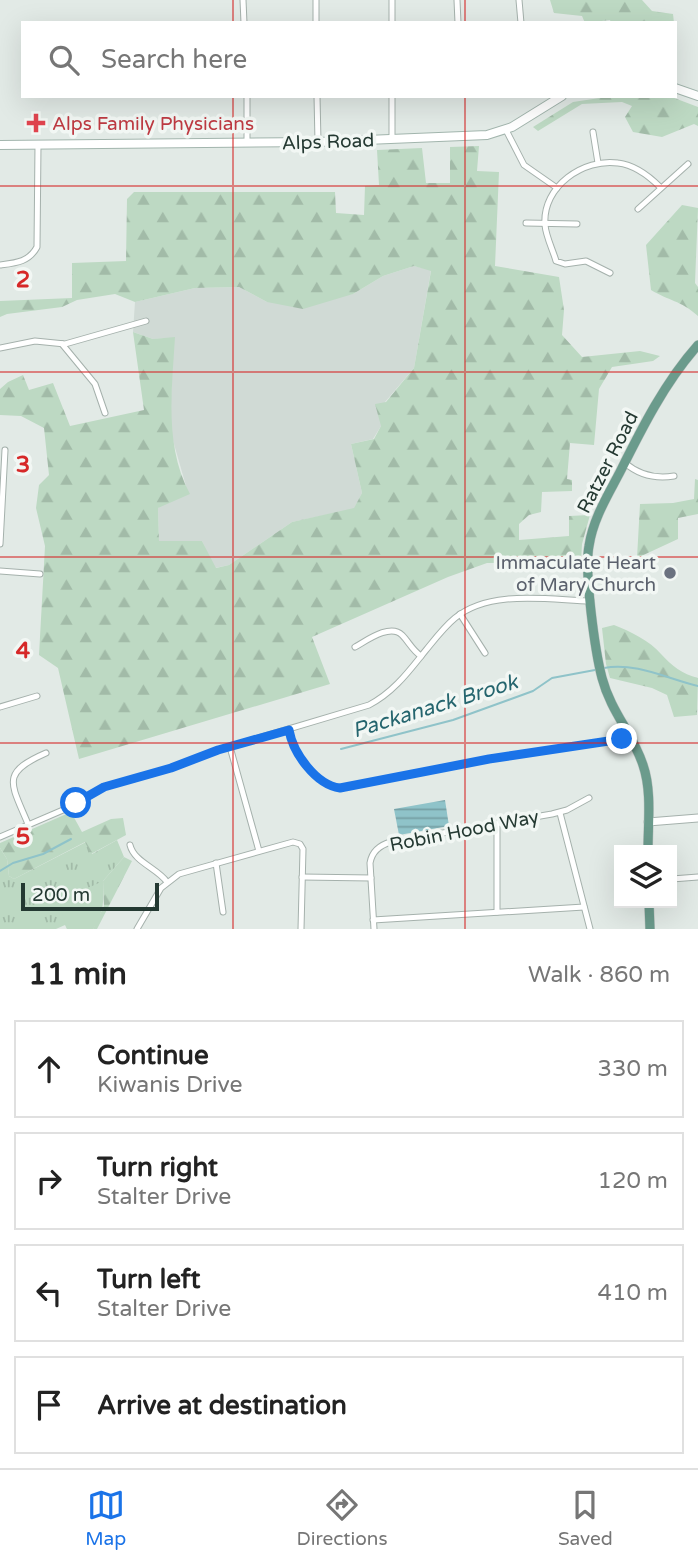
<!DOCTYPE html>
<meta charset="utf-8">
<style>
:root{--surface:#fff;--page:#f6f6f6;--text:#222;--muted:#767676;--line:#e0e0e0;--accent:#1a73e8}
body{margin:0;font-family:"Varela Round",sans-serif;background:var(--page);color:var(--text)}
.controls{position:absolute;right:21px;bottom:21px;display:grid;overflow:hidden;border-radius:0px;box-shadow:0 7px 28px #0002}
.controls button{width:63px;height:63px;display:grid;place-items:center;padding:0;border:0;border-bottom:2px solid var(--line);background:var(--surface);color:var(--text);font:35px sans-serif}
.scale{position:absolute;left:21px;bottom:18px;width:138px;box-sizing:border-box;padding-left:7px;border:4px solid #243932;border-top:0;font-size:19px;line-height:24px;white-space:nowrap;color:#243932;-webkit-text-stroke:5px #f2f7f4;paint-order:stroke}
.stop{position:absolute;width:21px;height:21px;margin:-16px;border:5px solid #1a73e8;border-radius:50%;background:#fff}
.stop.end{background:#1a73e8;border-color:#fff;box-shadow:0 2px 7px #0008}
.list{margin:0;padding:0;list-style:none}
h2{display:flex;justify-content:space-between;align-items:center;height:91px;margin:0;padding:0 28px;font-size:30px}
h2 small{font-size:23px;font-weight:400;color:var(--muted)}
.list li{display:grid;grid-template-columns:46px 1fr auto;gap:21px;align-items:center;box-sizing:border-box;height:98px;margin:0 14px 14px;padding:0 14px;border:2px solid var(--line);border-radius:0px}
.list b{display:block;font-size:26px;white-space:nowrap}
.list p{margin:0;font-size:23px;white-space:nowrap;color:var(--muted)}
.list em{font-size:23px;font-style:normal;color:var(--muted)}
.icon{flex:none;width:38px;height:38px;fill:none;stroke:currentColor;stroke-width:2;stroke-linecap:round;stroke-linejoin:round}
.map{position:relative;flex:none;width:698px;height:929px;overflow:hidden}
.search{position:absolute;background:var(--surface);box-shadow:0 7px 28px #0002;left:21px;right:21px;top:21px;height:77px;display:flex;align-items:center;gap:18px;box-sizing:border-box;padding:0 24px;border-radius:0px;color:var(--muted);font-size:26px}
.sheet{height:539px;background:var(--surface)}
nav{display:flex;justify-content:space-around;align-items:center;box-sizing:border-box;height:98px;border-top:2px solid var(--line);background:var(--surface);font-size:19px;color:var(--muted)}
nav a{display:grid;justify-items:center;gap:4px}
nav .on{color:var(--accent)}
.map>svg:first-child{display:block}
</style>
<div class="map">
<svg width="698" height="929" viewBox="0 0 698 929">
<defs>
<pattern id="grass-tufts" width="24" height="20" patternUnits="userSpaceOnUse" patternTransform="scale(1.75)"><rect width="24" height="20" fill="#bdd9c3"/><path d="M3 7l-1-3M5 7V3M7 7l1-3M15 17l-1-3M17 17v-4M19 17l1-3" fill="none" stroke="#a2bba8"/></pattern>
<pattern id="forest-firs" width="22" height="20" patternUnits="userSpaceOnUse" patternTransform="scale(1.75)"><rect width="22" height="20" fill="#bdd9c3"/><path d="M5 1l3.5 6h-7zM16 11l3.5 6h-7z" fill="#a2bba8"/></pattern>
<pattern id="water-rules" width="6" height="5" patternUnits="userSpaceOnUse" patternTransform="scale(1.75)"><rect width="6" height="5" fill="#8fc3c9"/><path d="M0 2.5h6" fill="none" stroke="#759fa4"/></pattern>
</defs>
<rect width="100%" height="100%" fill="#e2eae6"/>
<path fill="#d0dad5" d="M414 266 431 270 414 368 385 402 381 426 373 439 351 444 362 493 354 509 292 522 229 565 215 568 202 541H159L158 508 186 486 172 437 170 415 174 338 153 339 133 332 135 302 195 288 239 287 267 302 353 294 383 276Z"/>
<path fill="url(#grass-tufts)" d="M117 840 124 857 103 881 93 929H67L65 925 56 929H0V848L7 859 9 876 14 879 86 842 92 854Z"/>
<g fill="url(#forest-firs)">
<path d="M550 0H642L652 11 673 14 674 23H611L610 20 585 23 582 16 554 13Z"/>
<path d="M613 96H669L698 107V126L694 124 662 137 633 132 625 117 632 106 622 102 582 104 538 131 533 127 573 102Z"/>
<path d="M479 146 477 171 499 172 495 266 559 277 564 310 562 335 582 357 640 351 660 356 653 361 612 367 599 389 594 445 570 443 567 479 572 480V491L542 492 541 512 529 515 519 524V540L569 536V516L590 515 582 544 581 562 487 563 448 577 312 637 330 684 79 759 58 668 39 655 45 546 36 508 39 485 49 475 44 428 21 416 0 415V389L8 382 23 375 29 390 53 383 70 426 144 410 133 332 153 339 175 337C172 390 164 446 190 494L158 508 159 541H202L216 568 229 565 292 522 354 508 362 493 351 444 374 439 381 426 375 404 386 402 414 368 431 271 414 266 383 276 353 294 303 309 267 302 239 287 195 288 135 302 115 294 77 300 62 307 7 314 0 317V301L72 298V263L126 261 127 199 134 192H335L336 213 364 215 365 186 379 185 377 150 422 148 426 183H450V147Z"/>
<path d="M682 205 698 208 695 283 698 287V316C680 300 669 301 651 290L646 245Z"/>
<path d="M695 479 698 480V514L678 518V539L637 558 640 504 673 503 694 499Z"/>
<path d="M614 625C630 631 650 641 661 654 672 666 682 674 698 678L697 715 674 717 667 695 652 688 610 678 606 664 602 628Z"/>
<path d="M71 812 82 832 111 819 123 818 126 835 91 854 85 842 14 879 9 876 7 859 0 848V843Z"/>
<path d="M124 857 132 861 97 929H93L104 906 103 881Z"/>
</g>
<path fill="#bdd9c3" d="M103 881C104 899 104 914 93 929H67L60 907 64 899Z"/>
<path fill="url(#water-rules)" d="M445 800 449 826 399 835 394 809Z"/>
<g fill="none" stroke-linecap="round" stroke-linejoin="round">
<g stroke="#8fc3c9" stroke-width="2">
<path d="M604 668C636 662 668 679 698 686"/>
<path d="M341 749 453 720 533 691 552 678 595 670"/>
<path d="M0 871 13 863 43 854 71 839"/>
</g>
<defs>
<g id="minor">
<path d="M243 0 244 23"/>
<path d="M392 0V23"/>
<path d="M457 0 458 23"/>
<path d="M519 0 521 23"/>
<path d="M316 23V0"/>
<path d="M247 96V142"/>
<path d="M317 96 318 142"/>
<path d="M392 96V139"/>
<path d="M506 130 524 165 557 188"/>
<path d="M593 132 598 163"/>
<path d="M638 209 688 164"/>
<path d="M526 223 577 224"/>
<path d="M0 265C16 263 29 262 37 247L38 145"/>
<path d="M610 273 586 261 565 264 556 261C553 250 546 237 545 225 542 186 584 158 618 163 635 165 648 175 660 187"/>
<path d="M62 344 95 384 105 413"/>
<path d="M0 348 35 341 65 344 146 321"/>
<path d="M625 463C639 475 655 479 674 476"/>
<path d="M0 544 5 450"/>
<path d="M0 571 40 574"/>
<path d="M460 614 485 653"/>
<path d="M355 647C366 641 390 623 402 635 409 642 412 650 421 656"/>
<path d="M0 707 37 696"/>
<path d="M289 730C293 753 316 785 340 788L489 759 630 738"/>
<path d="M230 747 259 851"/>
<path d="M560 813 590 929"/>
<path d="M28 824C11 783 0 773 46 753"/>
<path d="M0 837 63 810 104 787 171 768 218 750 369 705C394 692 409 671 426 650 435 639 444 627 455 618 490 589 549 600 591 601"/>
<path d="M130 845C134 862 157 868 167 882"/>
<path d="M216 863 223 912"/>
<path d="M302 877 371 878"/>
<path d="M672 879 698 877"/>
<path d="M497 912V823"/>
<path d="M373 920 584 907"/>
<path d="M137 929 161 888 179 874 293 842 300 844 303 849 301 929"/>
<path d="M374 929 370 863C372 851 380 845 391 842L552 814 567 810 589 798"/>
</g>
<path id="tertiary" d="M648 822 698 818"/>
<g id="secondary">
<path d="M675 88 698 96"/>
<path d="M0 145 318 142 487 135 512 127 562 96"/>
</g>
<g id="primary">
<path d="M648 850C648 823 652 791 643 765 633 734 611 712 602 678 595 651 584 572 589 546 593 519 608 495 620 472 642 428 665 382 698 345"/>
<path d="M649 903 650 929"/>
</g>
</defs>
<use href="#minor" stroke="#a5b1ac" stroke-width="7"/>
<use href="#tertiary" stroke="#a5b1ac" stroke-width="9"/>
<use href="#secondary" stroke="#a2b5ad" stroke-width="10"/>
<use href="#primary" stroke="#bdc4c2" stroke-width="10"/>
<use href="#minor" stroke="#fff" stroke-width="5"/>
<use href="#tertiary" stroke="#fff" stroke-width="7"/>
<use href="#secondary" stroke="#fff" stroke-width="8"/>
<use href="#primary" stroke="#6b9b8c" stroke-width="9"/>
</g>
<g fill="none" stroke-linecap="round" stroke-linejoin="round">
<path stroke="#1a73e8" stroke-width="9" d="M76 803 104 787 171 768 218 750 289 730C293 753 316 785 340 788L489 759 622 739"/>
</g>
<path fill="none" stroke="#d62828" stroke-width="2" stroke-opacity="0.55" d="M233 0V23M465 0V23M233 96V929M465 96V929M0 186H698M0 372H698M0 557H698M0 743H698"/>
<path fill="#e0444e" stroke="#f2f7f4" stroke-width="2.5" d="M32.5 112.5h7v7h7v7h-7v7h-7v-7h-7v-7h7z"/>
<circle fill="#6b7280" stroke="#f2f7f4" stroke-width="2.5" cx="670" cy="573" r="7"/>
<g text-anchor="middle" stroke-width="7" stroke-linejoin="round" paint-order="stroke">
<g font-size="19" fill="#be3a42" stroke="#f2f7f4" text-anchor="start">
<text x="52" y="130">Alps Family Physicians</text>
</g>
<g font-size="19" fill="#243932" stroke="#f2f7f4">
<text transform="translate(328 141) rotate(-2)" y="7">Alps Road</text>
<text transform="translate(607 462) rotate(-63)" y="7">Ratzer Road</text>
<text transform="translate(464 830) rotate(-11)" y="7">Robin Hood Way</text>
</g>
<g font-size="19" fill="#5b616d" stroke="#f2f7f4" text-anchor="end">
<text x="656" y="569">Immaculate Heart<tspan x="656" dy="22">of Mary Church</tspan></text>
</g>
<g font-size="21" font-style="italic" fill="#25656e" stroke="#f2f7f4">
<text transform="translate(435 706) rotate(-17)" y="7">Packanack Brook</text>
</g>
</g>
<g font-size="23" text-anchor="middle" font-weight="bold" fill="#d62828" stroke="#f2f7f4" stroke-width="7" stroke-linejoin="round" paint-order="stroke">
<text x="23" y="287">2</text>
<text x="23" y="472">3</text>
<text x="23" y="658">4</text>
<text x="23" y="844">5</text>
</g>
</svg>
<div class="controls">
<button><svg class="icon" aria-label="layers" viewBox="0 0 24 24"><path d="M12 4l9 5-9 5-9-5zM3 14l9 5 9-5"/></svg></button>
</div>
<div class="scale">200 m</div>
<div class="stop" style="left:76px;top:803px"></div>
<div class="stop end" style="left:622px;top:739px"></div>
<div class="search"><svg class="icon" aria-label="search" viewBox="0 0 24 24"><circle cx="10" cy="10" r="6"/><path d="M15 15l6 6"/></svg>Search here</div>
</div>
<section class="sheet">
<h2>11 min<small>Walk · 860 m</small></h2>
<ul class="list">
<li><svg class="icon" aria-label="ahead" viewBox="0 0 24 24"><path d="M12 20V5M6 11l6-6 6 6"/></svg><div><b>Continue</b><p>Kiwanis Drive</p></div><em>330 m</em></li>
<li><svg class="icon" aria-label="right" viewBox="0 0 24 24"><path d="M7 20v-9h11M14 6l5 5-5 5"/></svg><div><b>Turn right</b><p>Stalter Drive</p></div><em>120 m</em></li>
<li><svg class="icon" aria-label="left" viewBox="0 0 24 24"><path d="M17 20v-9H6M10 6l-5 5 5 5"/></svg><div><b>Turn left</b><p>Stalter Drive</p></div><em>410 m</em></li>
<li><svg class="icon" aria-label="arrive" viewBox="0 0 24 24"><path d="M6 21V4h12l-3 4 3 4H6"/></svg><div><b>Arrive at destination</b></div></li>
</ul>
</section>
<nav>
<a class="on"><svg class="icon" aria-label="map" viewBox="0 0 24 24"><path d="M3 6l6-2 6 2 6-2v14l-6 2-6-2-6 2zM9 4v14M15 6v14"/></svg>Map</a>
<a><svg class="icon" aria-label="directions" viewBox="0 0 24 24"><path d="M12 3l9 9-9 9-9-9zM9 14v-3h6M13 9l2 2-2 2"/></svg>Directions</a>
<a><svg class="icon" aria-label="saved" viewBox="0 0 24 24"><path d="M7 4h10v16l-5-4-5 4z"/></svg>Saved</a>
</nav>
